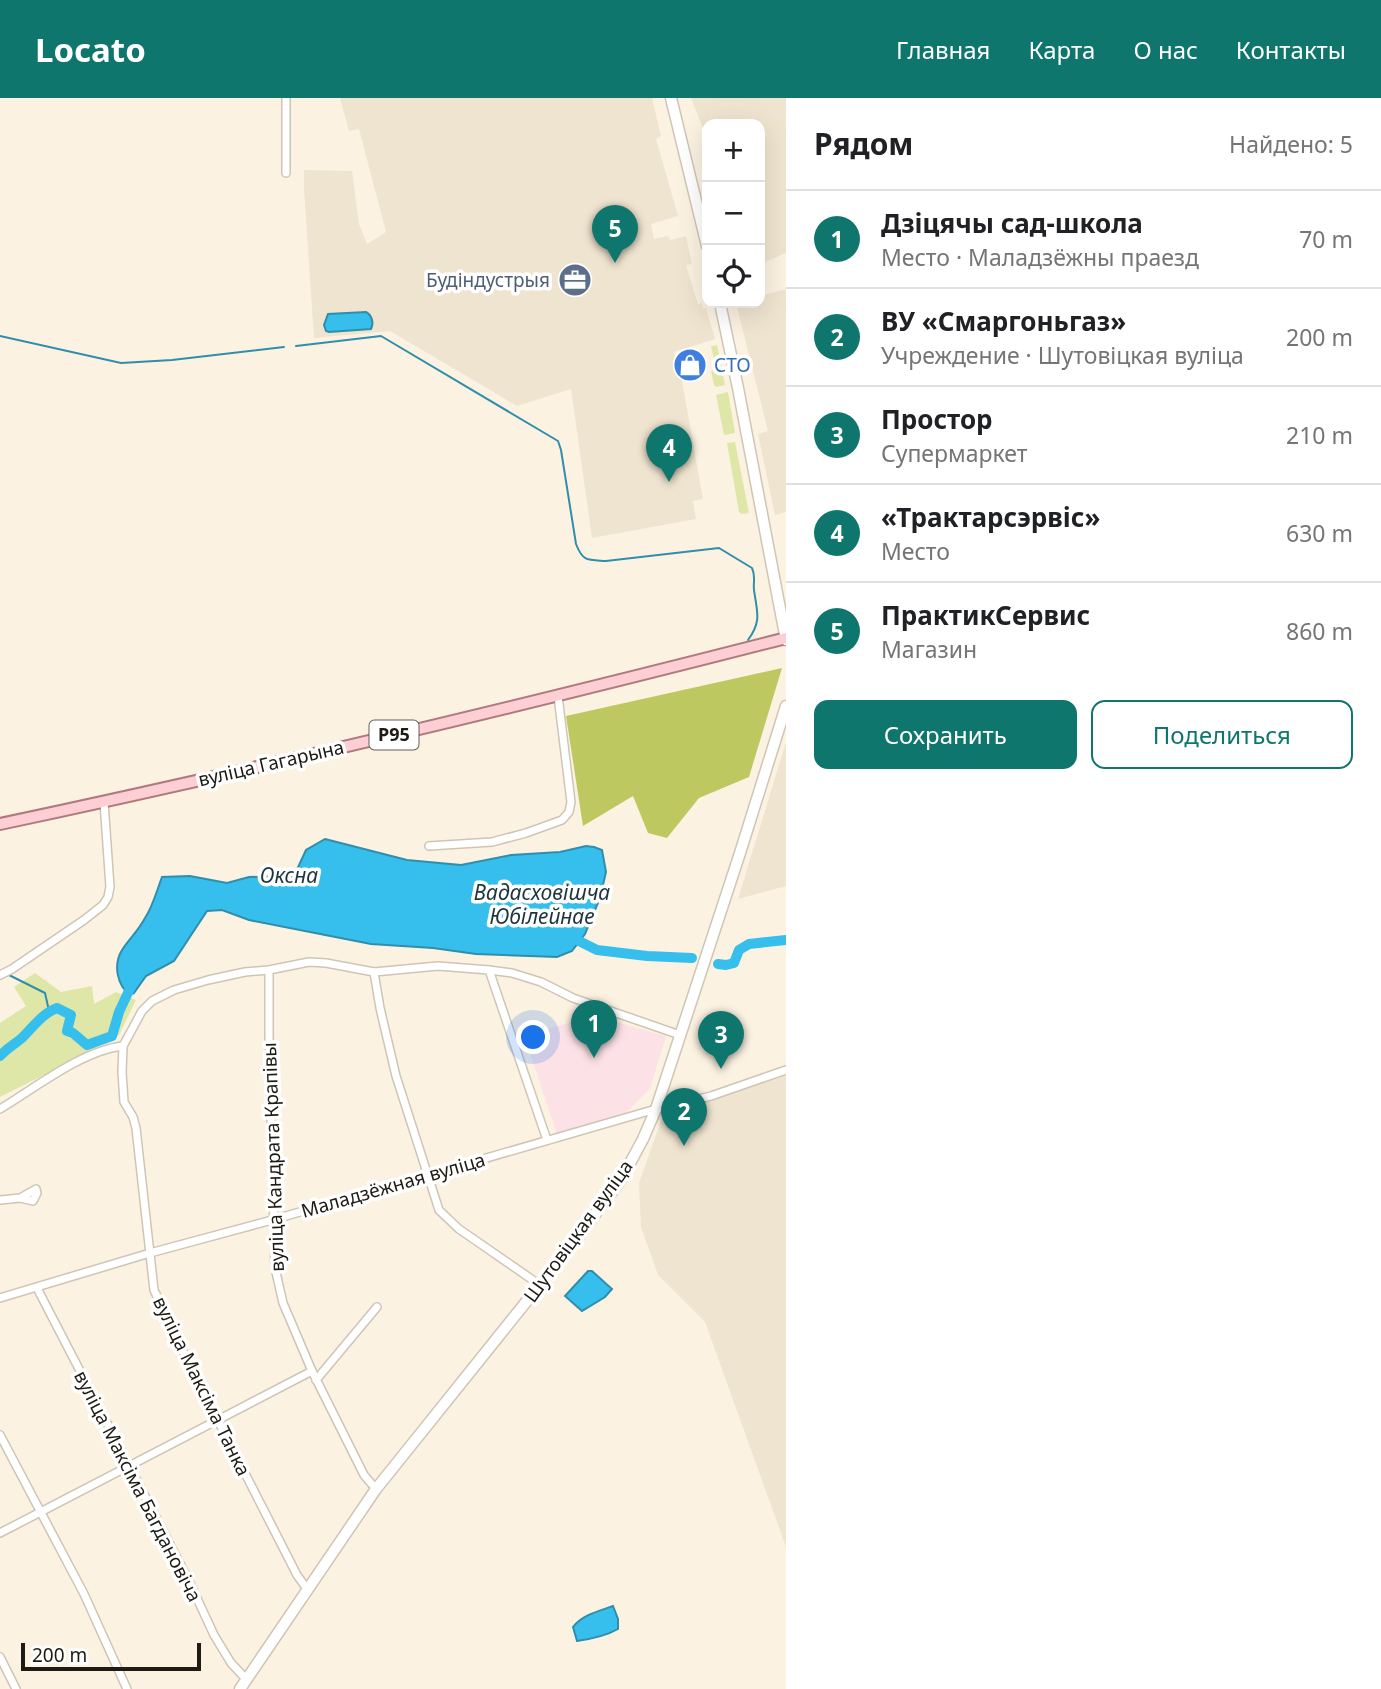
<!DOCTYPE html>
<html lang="ru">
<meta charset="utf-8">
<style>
:root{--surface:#fff;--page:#f6f6f6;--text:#202124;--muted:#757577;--line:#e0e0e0;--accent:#0f766e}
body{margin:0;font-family:"Noto Sans",sans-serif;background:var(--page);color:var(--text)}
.controls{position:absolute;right:21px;top:21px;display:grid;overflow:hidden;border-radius:14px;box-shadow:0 7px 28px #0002}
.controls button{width:63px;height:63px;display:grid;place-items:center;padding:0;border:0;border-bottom:2px solid var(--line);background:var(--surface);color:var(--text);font:35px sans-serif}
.scale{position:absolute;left:21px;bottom:18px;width:180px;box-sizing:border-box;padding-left:7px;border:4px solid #1e1b15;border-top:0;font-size:19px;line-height:24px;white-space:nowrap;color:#1e1b15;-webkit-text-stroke:5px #fff;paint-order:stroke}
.you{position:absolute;left:534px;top:940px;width:24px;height:24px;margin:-18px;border:5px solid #fff;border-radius:50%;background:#1a73e8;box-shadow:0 0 0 10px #1a73e833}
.badge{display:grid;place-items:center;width:46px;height:46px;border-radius:50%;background:var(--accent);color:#fff;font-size:23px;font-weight:700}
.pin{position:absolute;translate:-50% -58px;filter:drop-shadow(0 2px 4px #0008)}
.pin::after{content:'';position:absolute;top:37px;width:24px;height:21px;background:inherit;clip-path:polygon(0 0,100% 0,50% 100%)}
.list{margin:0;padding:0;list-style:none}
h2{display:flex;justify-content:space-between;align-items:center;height:91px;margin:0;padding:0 28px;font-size:30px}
h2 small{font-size:23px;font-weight:400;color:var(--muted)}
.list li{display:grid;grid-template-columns:46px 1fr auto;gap:21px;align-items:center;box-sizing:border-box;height:98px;padding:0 28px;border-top:2px solid var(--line)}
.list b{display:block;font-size:26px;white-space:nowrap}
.list p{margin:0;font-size:23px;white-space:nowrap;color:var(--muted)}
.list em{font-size:23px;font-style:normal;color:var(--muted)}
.actions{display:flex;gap:14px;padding:21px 28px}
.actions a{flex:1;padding:16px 0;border:2px solid var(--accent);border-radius:14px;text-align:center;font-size:24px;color:var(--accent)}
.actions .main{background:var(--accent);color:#fff}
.icon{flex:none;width:38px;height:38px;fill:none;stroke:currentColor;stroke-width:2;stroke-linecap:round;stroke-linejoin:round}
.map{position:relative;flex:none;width:786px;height:1591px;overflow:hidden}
header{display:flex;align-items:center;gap:42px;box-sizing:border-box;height:98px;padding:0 35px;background:var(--accent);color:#fff}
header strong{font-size:33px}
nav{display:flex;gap:38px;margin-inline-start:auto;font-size:24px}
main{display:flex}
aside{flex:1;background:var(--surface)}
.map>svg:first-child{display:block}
</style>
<header>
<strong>Locato</strong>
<nav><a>Главная</a><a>Карта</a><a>О нас</a><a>Контакты</a></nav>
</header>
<main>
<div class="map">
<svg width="786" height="1591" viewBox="0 0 786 1591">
<rect width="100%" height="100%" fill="#fcf2e2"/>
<g fill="#efe4cf">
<path d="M340 0H652L661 38 656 41 678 118 651 126 654 141 668 138 670 142 686 138 692 166 686 167 687 171 698 206 702 205 703 211 706 210 715 241 674 254 675 258H677L680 272 703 401 693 403 696 421 592 440 571 291 517 308 390 233 314 240 304 91V72L352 73 359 126 367 146 386 134 359 31 349 33Z"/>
<path d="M691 0H786V155L760 166V26H707V40Z"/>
<path d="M786 191V414L775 417 758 336 768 333 736 205H760V198Z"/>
<path d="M786 644V788L738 801Z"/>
<path d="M786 974V1449L705 1224 658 1177 641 1129 639 1085 662 1020Z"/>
</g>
<path fill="#fce2e7" d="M573 912 666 938 650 991 626 1015 557 1036 524 937 569 925Z"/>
<g fill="#dee7a7">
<path d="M717 247 725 287 716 289 714 287 711 273 716 271 711 248Z"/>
<path d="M728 294 735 335 724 337 716 297Z"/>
<path d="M735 344 749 415 742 416 739 414 727 345Z"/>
<path d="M35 875 61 894 92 888 94 906 116 894 136 902 119 937 58 970 0 999V925L26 908 14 889Z"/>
</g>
<path fill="#bec860" d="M782 570 749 679 699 700 667 740 648 735 633 698 583 728 566 618Z"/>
<g fill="#36bfed" stroke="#2f8eac" stroke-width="2">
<path d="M366 214C372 217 374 225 371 231L329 234 326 233 324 227 328 216Z"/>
<path d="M325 741 407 762 461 767 511 757 560 754 586 748 594 749 602 752 606 774 600 800 585 836 572 853 557 859 476 856 433 850 371 846 249 822 222 812 207 813 174 863 146 878 134 895 130 897C117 887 113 867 122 852 129 841 139 832 145 820 153 808 157 792 162 779L190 778 227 785 249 779 294 778 306 752Z"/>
<path d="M588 1173H592L612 1191 605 1199 582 1213 565 1198Z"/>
<path d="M613 1508 618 1521V1531C606 1538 591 1541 577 1543L573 1529C582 1517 599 1513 613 1508Z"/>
</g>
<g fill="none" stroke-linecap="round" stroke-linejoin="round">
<g stroke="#2f8eac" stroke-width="2">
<path d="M0 238 121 265 172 262 284 249"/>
<path d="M296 248 381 238 558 343 561 352 576 446C583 464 588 462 606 463L719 450 752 470C756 478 753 484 754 492 757 514 762 523 748 542"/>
<path d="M7 876 45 895 49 913"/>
</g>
<g stroke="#36bfed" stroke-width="10">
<path d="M567 837 597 852 647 858 692 860"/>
<path d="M718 866 726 867 734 865 739 852 749 846 786 842"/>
<path d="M0 958C7 950 15 946 22 940 33 929 43 915 57 910L71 917 67 933 73 935 87 947 112 938 119 914 133 884"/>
</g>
<defs>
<g id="street">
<path d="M286 75V0"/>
<path d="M429 748 492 744 526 735 562 722 569 714 571 704 558 598"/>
<path d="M269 872V938L275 1170 283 1205 312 1273 364 1377 376 1391"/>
<path d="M489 872 512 875 541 884 573 900 680 937"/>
<path d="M374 874 380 910 396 978 439 1112 459 1131 540 1187"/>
<path d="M0 877 12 871 84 822 103 807 108 799 110 789 104 704"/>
<path d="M0 1011C35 990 83 952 123 948"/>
<path d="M0 1102 20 1100 33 1103 37 1095 36 1091 20 1100"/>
<path d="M37 1190 189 1483 214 1537 231 1565 246 1581"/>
<path d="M0 1200 150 1155 272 1122 656 1011 711 998 786 972"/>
<path d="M316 1282 377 1209"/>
<path d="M0 1337 84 1496 127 1591"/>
<path d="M0 1435 312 1273"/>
<path d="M307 1491 297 1477 189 1266 154 1192 136 1030 133 1019 124 1004 122 974 123 948 142 913 152 903 174 892 208 882 245 874 269 872 309 864 326 865 374 874 438 868 489 872 547 1042"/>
<path d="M0 1559 16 1591"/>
</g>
<g id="secondary">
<path d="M671 0 707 148"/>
<path d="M720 205 738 290 786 542"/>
<path d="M240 1591 376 1391 579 1138 622 1080 643 1041 656 1011 740 755 786 608"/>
</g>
<path id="primary" d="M0 726C263 670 525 607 786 540"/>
</defs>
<use href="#street" stroke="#cfc5b6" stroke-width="10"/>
<use href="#secondary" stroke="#cfc5b6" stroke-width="13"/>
<use href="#primary" stroke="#ae7a7d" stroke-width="14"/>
<use href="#street" stroke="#fff" stroke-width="7"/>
<use href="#secondary" stroke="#fff" stroke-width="10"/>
<use href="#primary" stroke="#fdced3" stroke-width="10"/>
</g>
<defs>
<symbol id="office-disc" viewBox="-11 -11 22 22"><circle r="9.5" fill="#5c6f8a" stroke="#fff"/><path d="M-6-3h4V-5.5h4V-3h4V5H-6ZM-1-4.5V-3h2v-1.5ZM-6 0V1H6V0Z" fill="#fff"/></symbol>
<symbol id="shop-disc" viewBox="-11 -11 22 22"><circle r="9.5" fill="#3f7fe0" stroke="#fff"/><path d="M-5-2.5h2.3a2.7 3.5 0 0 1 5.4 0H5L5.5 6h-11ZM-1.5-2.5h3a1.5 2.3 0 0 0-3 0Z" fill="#fff"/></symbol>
</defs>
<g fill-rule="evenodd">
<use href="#office-disc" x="556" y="163" width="38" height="38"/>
<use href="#shop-disc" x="671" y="248" width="38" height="38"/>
</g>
<g text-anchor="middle" stroke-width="7" stroke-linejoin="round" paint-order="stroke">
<rect fill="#fff" stroke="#625f5b" stroke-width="2" x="369.5" y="622.5" width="49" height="29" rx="5"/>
<g font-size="18" font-weight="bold" fill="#1e1b15">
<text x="394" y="643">Р95</text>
</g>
<g font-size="19" fill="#4e5e75" stroke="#fff" text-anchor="end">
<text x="550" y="189">Будіндустрыя</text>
</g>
<g font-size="19" fill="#366cbe" stroke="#fff" text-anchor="start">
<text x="714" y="274">СТО</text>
</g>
<g font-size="19" fill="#1e1b15" stroke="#fff">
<text transform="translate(271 665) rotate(-13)" y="7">вуліца Гагарына</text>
<text transform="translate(273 1059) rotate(-92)" y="7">вуліца Кандрата Крапівы</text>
<text transform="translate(393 1087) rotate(-16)" y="7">Маладзёжная вуліца</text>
<text transform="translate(578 1133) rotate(-54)" y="7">Шутовіцкая вуліца</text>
<text transform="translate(202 1288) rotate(64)" y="7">вуліца Максіма Танка</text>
<text transform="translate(138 1388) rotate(63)" y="7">вуліца Максіма Багдановіча</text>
</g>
<g font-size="21" font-style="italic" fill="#1f353e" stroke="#fff">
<text x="289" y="785">Оксна</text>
<text x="542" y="802">Вадасховішча<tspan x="542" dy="24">Юбілейнае</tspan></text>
</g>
</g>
</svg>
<div class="controls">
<button>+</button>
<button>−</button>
<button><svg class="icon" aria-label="locate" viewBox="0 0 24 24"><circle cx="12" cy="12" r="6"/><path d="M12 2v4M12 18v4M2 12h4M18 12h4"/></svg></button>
</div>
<div class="scale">200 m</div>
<div class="you"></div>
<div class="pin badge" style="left:594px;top:960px">1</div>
<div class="pin badge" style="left:684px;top:1048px">2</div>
<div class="pin badge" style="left:721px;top:971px">3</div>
<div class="pin badge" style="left:669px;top:384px">4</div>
<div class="pin badge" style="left:615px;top:165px">5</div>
</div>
<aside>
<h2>Рядом<small>Найдено: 5</small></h2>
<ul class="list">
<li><span class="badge">1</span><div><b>Дзіцячы сад-школа</b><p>Место · Маладзёжны праезд</p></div><em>70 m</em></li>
<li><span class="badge">2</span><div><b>ВУ «Смаргоньгаз»</b><p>Учреждение · Шутовіцкая вуліца</p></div><em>200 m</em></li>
<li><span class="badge">3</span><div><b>Простор</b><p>Супермаркет</p></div><em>210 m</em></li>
<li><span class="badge">4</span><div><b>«Трактарсэрвіс»</b><p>Место</p></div><em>630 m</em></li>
<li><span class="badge">5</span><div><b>ПрактикСервис</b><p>Магазин</p></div><em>860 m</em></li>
</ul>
<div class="actions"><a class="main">Сохранить</a><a>Поделиться</a></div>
</aside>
</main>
